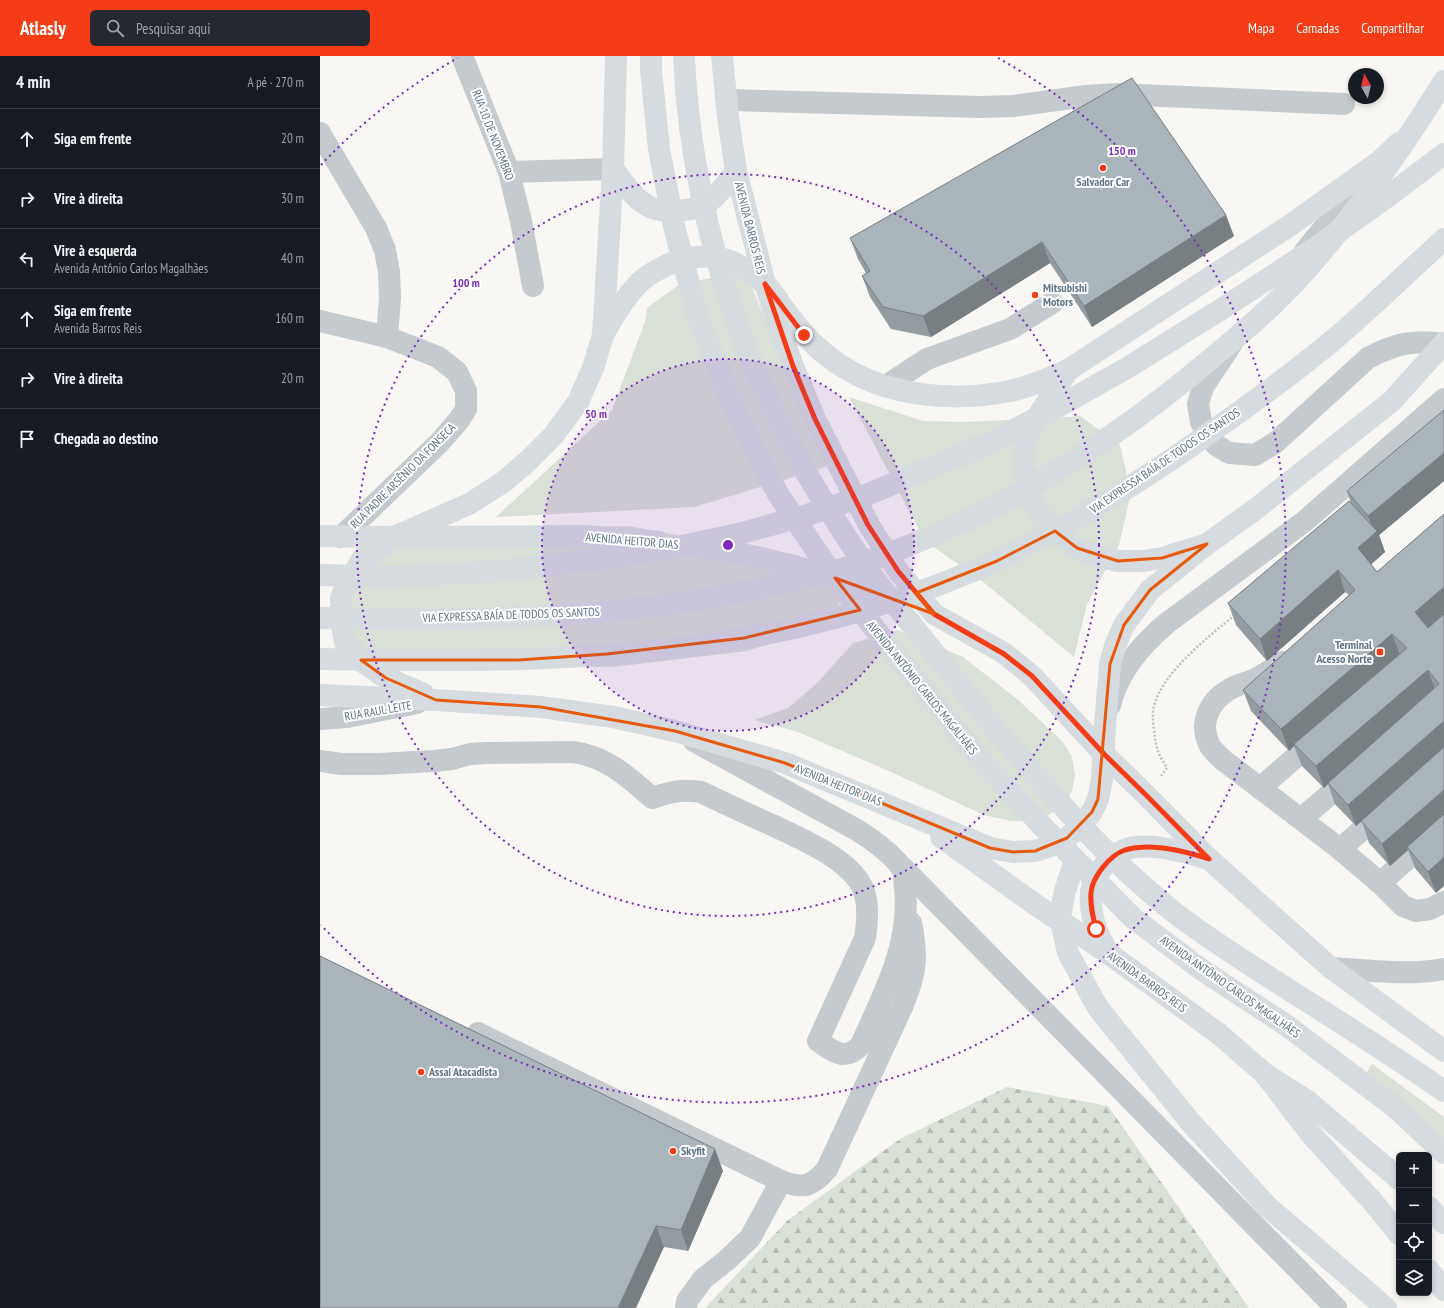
<!DOCTYPE html>
<html lang="pt">
<meta charset="utf-8">
<style>
:root{--surface:#171b24;--page:#242831;--text:#f1f3f6;--muted:#9ea1a6;--line:#363941;--accent:#f63c16}
body{margin:0;font-family:"PT Sans Narrow",sans-serif;background:var(--page);color:var(--text)}
.controls{position:absolute;right:12px;bottom:12px;display:grid;overflow:hidden;border-radius:6px;box-shadow:0 2px 6px #0003}
.controls button{width:36px;height:36px;display:grid;place-items:center;padding:0;border:0;border-bottom:1px solid var(--line);background:var(--surface);color:var(--text);font:20px sans-serif}
.compass{position:absolute;left:1028px;top:12px;width:36px;height:36px;border-radius:50%;background:var(--surface);box-shadow:0 2px 6px #0003;rotate:352deg}
.stop{position:absolute;width:12px;height:12px;margin:-9px;border:3px solid #f63c16;border-radius:50%;background:#fff}
.stop.end{background:#f63c16;border-color:#fff;box-shadow:0 1px 4px #0008}
.list{margin:0;padding:0;list-style:none}
h2{display:flex;justify-content:space-between;align-items:center;height:52px;margin:0;padding:0 16px;font-size:17px}
h2 small{font-size:13px;font-weight:400;color:var(--muted)}
.list li{display:grid;grid-template-columns:26px 1fr auto;gap:12px;align-items:center;box-sizing:border-box;height:60px;padding:0 16px;border-top:1px solid var(--line)}
.list b{display:block;font-size:15px;white-space:nowrap}
.list p{margin:0;font-size:13px;white-space:nowrap;color:var(--muted)}
.list em{font-size:13px;font-style:normal;color:var(--muted)}
.icon{flex:none;width:22px;height:22px;fill:none;stroke:currentColor;stroke-width:2;stroke-linecap:round;stroke-linejoin:round}
.map{position:relative;flex:none;width:1124px;height:1252px;overflow:hidden}
header{display:flex;align-items:center;gap:24px;box-sizing:border-box;height:56px;padding:0 20px;background:var(--accent);color:#fff}
header strong{font-size:19px}
nav{display:flex;gap:22px;margin-inline-start:auto;font-size:14px}
.search{width:280px;height:36px;background:var(--page);display:flex;align-items:center;gap:10px;box-sizing:border-box;padding:0 14px;border-radius:6px;color:var(--muted);font-size:15px}
main{display:flex}
aside{flex:1;background:var(--surface)}
.map>svg:first-child{display:block}
</style>
<header>
<strong>Atlasly</strong>
<div class="search"><svg class="icon" aria-label="search" viewBox="0 0 24 24"><circle cx="10" cy="10" r="6"/><path d="M15 15l6 6"/></svg>Pesquisar aqui</div>
<nav><a>Mapa</a><a>Camadas</a><a>Compartilhar</a></nav>
</header>
<main>
<aside>
<h2>4 min<small>A pé · 270 m</small></h2>
<ul class="list">
<li><svg class="icon" aria-label="ahead" viewBox="0 0 24 24"><path d="M12 20V5M6 11l6-6 6 6"/></svg><div><b>Siga em frente</b></div><em>20 m</em></li>
<li><svg class="icon" aria-label="right" viewBox="0 0 24 24"><path d="M7 20v-9h11M14 6l5 5-5 5"/></svg><div><b>Vire à direita</b></div><em>30 m</em></li>
<li><svg class="icon" aria-label="left" viewBox="0 0 24 24"><path d="M17 20v-9H6M10 6l-5 5 5 5"/></svg><div><b>Vire à esquerda</b><p>Avenida Antônio Carlos Magalhães</p></div><em>40 m</em></li>
<li><svg class="icon" aria-label="ahead" viewBox="0 0 24 24"><path d="M12 20V5M6 11l6-6 6 6"/></svg><div><b>Siga em frente</b><p>Avenida Barros Reis</p></div><em>160 m</em></li>
<li><svg class="icon" aria-label="right" viewBox="0 0 24 24"><path d="M7 20v-9h11M14 6l5 5-5 5"/></svg><div><b>Vire à direita</b></div><em>20 m</em></li>
<li><svg class="icon" aria-label="arrive" viewBox="0 0 24 24"><path d="M6 21V4h12l-3 4 3 4H6"/></svg><div><b>Chegada ao destino</b></div></li>
</ul>
</aside>
<div class="map">
<svg width="1124" height="1252" viewBox="0 0 1124 1252">
<defs>
<pattern id="forest-firs" width="22" height="20" patternUnits="userSpaceOnUse"><rect width="22" height="20" fill="#d9e0d5"/><path d="M5 1l3.5 6h-7zM16 11l3.5 6h-7z" fill="#b3bab2"/></pattern>
</defs>
<rect width="100%" height="100%" fill="#f8f7f4"/>
<g fill="#d9e0d5">
<path d="M426 215 450 277 518 407 375 451 176 461 292 354 326 263 327 252 360 228Z"/>
<path d="M529 341 603 365 642 366 713 363 760 360 800 389 811 437 799 489 767 548 754 601 657 521 605 485Z"/>
<path d="M309 470 539 515 511 560 486 576 427 595 293 611 55 609 26 597 21 517 46 475Z"/>
<path d="M578 574 643 601 697 643 743 686 752 701 755 719 752 735 743 750 729 759 709 765H691L664 759 569 715 478 676 434 664 468 652 497 627 533 587Z"/>
<path d="M1052 1008 1124 1061V1085L1047 1016Z"/>
</g>
<path fill="url(#forest-firs)" d="M687 1031 788 1050 929 1252H385L468 1164 580 1083Z"/>
<g fill="none" stroke-linecap="round" stroke-linejoin="round">
<path stroke="#bec1c3" stroke-width="2.5" stroke-dasharray="2 2" stroke-linecap="butt" d="M841 720 847 712C844 707 840 701 838 695 835 686 831 659 834 650 842 617 889 580 915 559"/>
<g stroke="#c4cacd" stroke-width="22">
<path d="M142 0 189 116 201 165 213 230"/>
<path d="M407 44 660 51 694 50 766 40 798 38 1024 48"/>
<path d="M0 77 56 172 65 194 69 216 70 242 67 281"/>
<path d="M189 116 293 113"/>
<path d="M985 195 1050 116"/>
<path d="M0 265 67 281 118 301 137 316 146 335V353L139 364 119 387 21 481"/>
<path d="M911 289 883 331 878 348 881 366 896 389 909 397 935 399 955 387 1048 302C1074 288 1095 283 1124 288"/>
<path d="M566 330 607 303 690 273 732 247"/>
<path d="M961 606C953 613 944 619 933 624 926 627 917 629 910 633 889 645 878 668 890 690 893 695 899 700 903 704L1020 793 1060 827 1083 850 1096 855 1110 853 1124 846"/>
<path d="M790 649C798 615 821 589 847 567L985 465 1124 343"/>
<path d="M0 663 27 661 97 647"/>
<path d="M0 705 21 708H59L114 705 132 703 150 698 167 697 252 696C284 699 309 721 332 742 350 736 361 733 381 736 404 747 427 758 450 768 479 782 521 799 539 825 550 841 548 864 545 882L498 985C515 996 524 1006 541 989 563 939 591 889 585 832 584 826 585 816 581 811 572 798 551 783 537 774L374 685"/>
<path d="M940 732 1000 680"/>
<path d="M982 762 1034 718"/>
<path d="M1020 793 1067 752"/>
<path d="M583 812 1016 1252"/>
<path d="M1060 827 1124 771"/>
<path d="M1011 912C1048 914 1088 920 1124 913"/>
<path d="M158 977 461 1125C483 1133 492 1131 507 1113L583 949C596 916 598 902 591 867"/>
<path d="M366 1252 367 1245 383 1223 407 1204 430 1182 461 1125"/>
</g>
<g stroke="#d5dbdf" stroke-width="22">
<path d="M402 0 408 61 416 115 445 228 458 269 473 310 495 363 549 469 578 515 614 558 684 597 712 620 784 698 826 739 889 803 994 897 1011 912 1124 995"/>
<path d="M293 113C303 126 313 142 328 150 336 155 347 155 355 155 387 154 398 140 416 115"/>
<path d="M283 279C293 261 303 244 317 229 325 220 337 214 347 209 385 193 414 200 444 227 454 236 461 250 470 261 486 282 506 302 530 315 576 341 634 345 685 336 707 332 727 323 748 314L972 168 1060 105 1079 87"/>
<path d="M0 480 74 481 264 480 339 486"/>
<path d="M379 491C446 500 514 519 577 544"/>
<path d="M0 519 75 521 179 515 289 502 353 492 422 477 487 459 544 440 665 389 734 353 807 312 900 254 1001 188 1067 141 1124 98"/>
<path d="M104 638 66 622 44 607 25 586 21 565V542L29 522 50 499 74 481 149 448 182 427 208 405 233 380 258 346 273 312 283 279 293 113 296 0"/>
<path d="M0 639 116 644 221 651 293 661 355 675 465 707 670 792 693 796 715 795 731 790 747 782 759 771 772 756 778 743 782 724 785 669 790 608 795 590 804 569 830 534 887 488"/>
<path d="M621 781 716 849 788 897 899 978 945 1018 990 1077 1052 1145 1079 1178"/>
<path d="M755 804 745 835 740 860 748 897 778 952 872 1068 947 1150 1066 1252"/>
<path d="M788 897C784 889 779 881 776 872 772 861 770 848 771 836 773 819 789 801 804 794 825 785 867 796 888 803"/>
<path d="M1109 1214 1124 1234"/>
</g>
<g stroke="#d5dbdf" stroke-width="22">
<path d="M331 0V14L339 93 354 170 377 258 401 322 429 382 458 438 518 527 659 702 725 773 813 862 882 914 966 969 1031 1018 1076 1052 1124 1097"/>
<path d="M364 0C369 125 406 263 463 374 487 422 517 468 547 512 560 532 577 551 593 570 617 600 640 630 664 659 723 729 783 800 855 857 883 879 914 898 944 918 1004 956 1065 994 1124 1035"/>
<path d="M748 314 720 357 708 379 703 399 704 417 711 441 721 460 741 481 757 492 777 500 798 505H823L842 502 887 488 937 452 1072 345 1124 287"/>
<path d="M0 562C148 566 297 563 442 532 472 525 502 519 532 510 663 468 781 395 886 307 918 280 951 253 979 222 1035 160 1080 96 1124 25"/>
<path d="M0 603C141 606 284 606 424 582 509 567 595 541 674 506 689 499 704 491 719 483 765 459 809 432 852 403 909 364 966 324 1018 280 1054 249 1089 215 1124 183"/>
<path d="M945 1018 986 1044 1079 1123"/>
<path d="M1109 1151 1124 1167"/>
</g>
</g>
<g fill="#929ca1">
<path d="M914 180 772 271 730 207 611 281 571 273 550 241 542 220 546 217 538 203 530 182Z"/>
<path d="M1124 354V425L1059 479 1065 496 1051 508 1057 516 1124 458 1116 837 1095 812 1088 794 1070 810 1049 787 1042 765 1036 770 1015 748 1008 728 1004 732 982 710 974 690 969 695 931 655 923 634 1029 539 1025 536 947 605 916 569 908 547 1031 447 1027 435Z"/>
<path d="M403 1115 368 1195 344 1191 0 1252Z"/>
</g>
<g fill="#777f83">
<path d="M906 159 914 180 772 271 764 250Z"/>
<path d="M722 186 730 207 611 281 603 260Z"/>
<path d="M1124 397V425L1059 479 1065 496 1046 513 1038 492 1054 477 1048 460Z"/>
<path d="M1018 514 1025 536 947 605 940 583Z"/>
<path d="M1124 531V559L1103 578 1095 556Z"/>
<path d="M1072 578 1080 599 974 688V690L969 695 961 673Z"/>
<path d="M1108 614 1116 636 1008 727V728L1004 732 996 710Z"/>
<path d="M1124 665V693L1036 770 1028 749Z"/>
<path d="M1124 734V763L1087 791 1088 794 1070 810 1062 788Z"/>
<path d="M1124 801V830L1116 837 1108 816Z"/>
<path d="M395 1093 403 1115 368 1195 361 1174Z"/>
<path d="M336 1170 344 1191 316 1252H298Z"/>
</g>
<g fill="#aab5bb" stroke="#777f83">
<path d="M812 22 906 159 764 250 722 186 603 260 563 251 542 220 550 215 530 182Z"/>
<path d="M1124 354V397L1048 460 1027 435Z"/>
<path d="M1029 445 1057 475 1038 492 1057 516 1124 458V531L1095 556 1108 572 1124 558V665L1028 749 1008 727 1119 628 1108 614 996 710 974 688 1087 592 1072 578 961 673 923 634 1035 534 1018 514 940 583 908 547Z"/>
<path d="M1124 691V734L1062 788 1041 765Z"/>
<path d="M1124 758V801L1108 816 1087 791Z"/>
<path d="M0 900 395 1093 361 1174 336 1170 298 1252H0Z"/>
</g>
<g fill="none" stroke-linecap="round" stroke-linejoin="round">
<path stroke="#f63c16" stroke-width="5" d="M484 279 445 228 473 310 495 363 548 469 578 515 614 558 684 598 712 620 784 698 826 739 889 803C865 795 831 786 805 794 790 799 772 821 771 837 770 850 773 861 776 873"/>
</g>
<path fill="none" stroke="#e8590c" stroke-width="3" stroke-linejoin="round" d="M735 475 757 492 798 505 842 502 887 488 830 534 804 569 790 608 778 743 772 756 747 782 715 795 693 796 670 792 465 707 355 675 221 651 116 644 66 622 41 604H198L287 598 424 582 540 554 515 522 614 558 596 537 677 505Z"/>
<circle cx="408" cy="489" r="186" fill="#7b2cbf" fill-opacity=".12"/>
<g fill="none" stroke="#7b2cbf" stroke-width="2" stroke-dasharray="2 4">
<circle cx="408" cy="489" r="186"/>
<circle cx="408" cy="489" r="371"/>
<path d="M1 109A557 557 0 0 1 138 2M678 2A557 557 0 1 1 1 869"/>
</g>
<g fill="#f63c16" stroke="#fff" stroke-width="1.5">
<circle cx="783" cy="112" r="4"/>
<circle cx="715" cy="239" r="4"/>
<rect x="1056" y="592" width="8" height="8" rx="2"/>
<circle cx="101" cy="1016" r="4"/>
<circle cx="353" cy="1095" r="4"/>
</g>
<g text-anchor="middle" stroke-width="4" stroke-linejoin="round" paint-order="stroke">
<g font-size="12" fill="#5f7583" stroke="#fff">
<text transform="translate(173 79) rotate(69)" y="4">RUA 10 DE NOVEMBRO</text>
<text transform="translate(430 172) rotate(76)" y="4">AVENIDA BARROS REIS</text>
<text transform="translate(845 405) rotate(-34)" y="4">VIA EXPRESSA BAÍA DE TODOS OS SANTOS</text>
<text transform="translate(83 420) rotate(-45)" y="4">RUA PADRE ARSÊNIO DA FONSECA</text>
<text transform="translate(312 485) rotate(5)" y="4">AVENIDA HEITOR DIAS</text>
<text transform="translate(191 559) rotate(-2)" y="4">VIA EXPRESSA BAÍA DE TODOS OS SANTOS</text>
<text transform="translate(602 632) rotate(51)" y="4">AVENIDA ANTÔNIO CARLOS MAGALHÃES</text>
<text transform="translate(58 655) rotate(-10)" y="4">RUA RAUL LEITE</text>
<text transform="translate(518 729) rotate(22)" y="4">AVENIDA HEITOR DIAS</text>
<text transform="translate(827 926) rotate(36)" y="4">AVENIDA BARROS REIS</text>
<text transform="translate(910 931) rotate(35)" y="4">AVENIDA ANTÔNIO CARLOS MAGALHÃES</text>
</g>
<g font-size="12" font-weight="bold" fill="#5f7583" stroke="#fff" text-anchor="start">
<text x="783" y="130" text-anchor="middle">Salvador Car</text>
<text x="723" y="236">Mitsubishi<tspan x="723" dy="14">Motors</tspan></text>
<text x="1052" y="593" text-anchor="end">Terminal<tspan x="1052" dy="14">Acesso Norte</tspan></text>
<text x="109" y="1020">Assaí Atacadista</text>
<text x="361" y="1099">Skyfit</text>
</g>
</g>
<circle cx="408" cy="489" r="6" fill="#7b2cbf" stroke="#fff" stroke-width="2"/>
<g font-size="12" text-anchor="middle" font-weight="bold" fill="#7b2cbf" stroke="#fff" stroke-width="4" stroke-linejoin="round" paint-order="stroke">
<text x="802" y="99">150 m</text>
<text x="146" y="231">100 m</text>
<text x="276" y="362">50 m</text>
</g>
</svg>
<div class="controls">
<button>+</button>
<button>−</button>
<button><svg class="icon" aria-label="locate" viewBox="0 0 24 24"><circle cx="12" cy="12" r="6"/><path d="M12 2v4M12 18v4M2 12h4M18 12h4"/></svg></button>
<button><svg class="icon" aria-label="layers" viewBox="0 0 24 24"><path d="M12 4l9 5-9 5-9-5zM3 14l9 5 9-5"/></svg></button>
</div>
<svg class="compass" viewBox="-18 -18 36 36"><path d="M0-13l5 13h-10z" fill="#e53935"/><path d="M0 13l5-13h-10z" fill="#9ea1a6"/></svg>
<div class="stop" style="left:776px;top:873px"></div>
<div class="stop end" style="left:484px;top:279px"></div>
</div>
</main>
